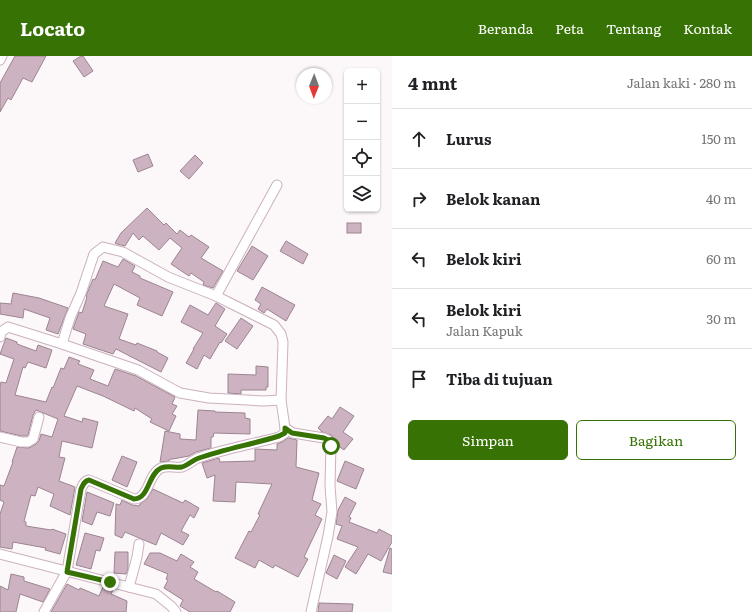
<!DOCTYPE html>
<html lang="id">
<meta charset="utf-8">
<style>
:root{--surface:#fff;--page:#f2f2f2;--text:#202124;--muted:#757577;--line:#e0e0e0;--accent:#377204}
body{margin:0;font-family:Literata,serif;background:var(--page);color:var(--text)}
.controls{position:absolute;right:12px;top:12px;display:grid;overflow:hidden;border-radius:6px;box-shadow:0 1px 3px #0004}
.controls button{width:36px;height:36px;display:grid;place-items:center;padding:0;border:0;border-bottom:1px solid var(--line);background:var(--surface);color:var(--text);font:20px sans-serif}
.compass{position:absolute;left:296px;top:12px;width:36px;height:36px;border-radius:50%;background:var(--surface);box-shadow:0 1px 3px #0004;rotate:181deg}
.stop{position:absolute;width:12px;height:12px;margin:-9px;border:3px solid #377204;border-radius:50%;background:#fff}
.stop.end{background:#377204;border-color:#fff;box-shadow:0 1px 4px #0008}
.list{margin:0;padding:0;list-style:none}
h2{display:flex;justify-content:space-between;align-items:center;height:52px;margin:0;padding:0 16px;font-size:17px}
h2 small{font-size:13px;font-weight:400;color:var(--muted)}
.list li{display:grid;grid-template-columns:26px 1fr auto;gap:12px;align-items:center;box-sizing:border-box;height:60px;padding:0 16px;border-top:1px solid var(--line)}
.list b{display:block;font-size:15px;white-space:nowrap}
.list p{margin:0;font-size:13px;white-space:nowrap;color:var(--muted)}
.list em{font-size:13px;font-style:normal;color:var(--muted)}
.actions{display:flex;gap:8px;padding:12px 16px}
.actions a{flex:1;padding:9px 0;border:1px solid var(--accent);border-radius:6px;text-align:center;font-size:14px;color:var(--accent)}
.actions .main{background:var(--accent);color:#fff}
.icon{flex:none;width:22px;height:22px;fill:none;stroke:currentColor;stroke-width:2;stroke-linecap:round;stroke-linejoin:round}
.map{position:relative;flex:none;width:392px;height:556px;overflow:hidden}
header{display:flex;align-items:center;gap:24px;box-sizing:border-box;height:56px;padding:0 20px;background:var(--accent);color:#fff}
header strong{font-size:19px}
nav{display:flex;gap:22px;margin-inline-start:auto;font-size:14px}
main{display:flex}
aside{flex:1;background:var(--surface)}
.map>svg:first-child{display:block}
</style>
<header>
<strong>Locato</strong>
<nav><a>Beranda</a><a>Peta</a><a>Tentang</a><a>Kontak</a></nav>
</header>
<main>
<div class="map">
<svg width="392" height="556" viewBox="0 0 392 556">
<rect width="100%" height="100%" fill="#fcf7f9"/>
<g fill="#cdb3c1" stroke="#9c8490">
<path d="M15 0H46L32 26 23 22 11 44 8 42 0 56V27Z"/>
<path d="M81 0H83L93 15 84 21 73 5Z"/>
<path d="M148 98 153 110 138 116 133 104Z"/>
<path d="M195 99 203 107 189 123 180 115Z"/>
<path d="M147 152 164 169 166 167 177 178 180 174 189 181 191 179 209 191 201 202 223 215 213 232 203 229 204 226 191 217 189 220 171 208 182 192 170 182 159 194 143 180 139 184 133 177 125 190 117 188 115 187 121 177Z"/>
<rect x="347" y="167" width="14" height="10"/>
<path d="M286 185 308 198 303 208 280 195Z"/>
<path d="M252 190 268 200 253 224 237 215Z"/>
<path d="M123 203 135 210 132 216 140 220V222L173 236 162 260 137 249 140 242 114 228 104 250 128 258 119 283 136 289 137 287 157 295V296L168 302 161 316 116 293 113 298 83 288 86 278 73 273 79 256 82 257 87 241 86 240 93 223 95 224 103 205 118 211Z"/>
<path d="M262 231 295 249 286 265 267 253 264 257 258 253 261 248 255 244Z"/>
<path d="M13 237 39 242 68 252 58 278 46 274 50 262 24 253 23 262 0 258V247L11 248Z"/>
<path d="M216 247 225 253 215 270 227 278 221 287 220 286 210 303 204 299 197 313 186 307 194 293H193L203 277 181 266 190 249 208 259Z"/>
<path d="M241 262 253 270 237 293 225 285Z"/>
<path d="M6 282 17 286V288L36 295 38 289 52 294 46 312 28 306 25 312 23 311 15 339 46 346 52 331 53 332 61 312 64 313 69 301 80 305 78 308 94 314 90 323 108 330 115 313 136 320 175 341 172 348 177 350 172 358 176 360 169 375 150 366 152 363 135 352 134 355 103 340 77 330 64 360 82 366 83 362 98 366 92 392 62 385 59 401 65 402 59 425 75 431 70 459 50 450 54 438 38 431 35 440 31 439 24 465 26 466V470L51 474 52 473 66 478 60 498 45 494 46 492 13 486 12 493 0 491V458L4 446 0 444V429L4 430 13 406H12L17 391 28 392 31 391 36 388 39 385 41 378 52 381 58 363 36 354 33 359 28 379 26 380H22L0 375V330L1 326 6 327 14 303 0 298Z"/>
<path d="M256 310 268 311V331H266V334H241V338L228 337V318L256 319Z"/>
<path d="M340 351 354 360 343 376 353 383 344 394 337 389 333 381 331 379 322 376 318 372 328 360 332 363Z"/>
<path d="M198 354 215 355V356L245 357V362L250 363V378L214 377 213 381H211V392L196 396 189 400 173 403H170L169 405 160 406 165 375 180 378V383L196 384Z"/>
<path d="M288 382 297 384 296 411 319 417 312 444 321 448 315 459 322 463 304 501 308 503 298 521 275 509 273 512 259 504 255 512 235 502 249 475 251 476 260 459 258 458 272 428 236 426 235 446 213 445 215 419 207 422 202 407 219 402 220 406 255 405V393L277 394V388L282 386Z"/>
<path d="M122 400 137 406 127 431 112 424Z"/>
<path d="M345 405 364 413 356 433 337 425Z"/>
<path d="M153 433 183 447 185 444 199 452 194 462 190 459 181 475 189 479 183 489 161 477 156 489 125 476 122 482 115 479 116 448 120 449 122 444 132 449 139 450 140 448 147 443Z"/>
<path d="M87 436 114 447 110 460 97 456 92 469 82 465Z"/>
<path d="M345 441 356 447 349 461 351 462 349 466 377 477 379 473 392 480V486L381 505 368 498 356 518 345 511 358 491 337 483 342 470 336 468 338 454Z"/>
<path d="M85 477 104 482 100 495 96 494 91 513 76 509Z"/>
<path d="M390 492 392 493V518L383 516Z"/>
<path d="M115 496H128V513L126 518 114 517Z"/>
<path d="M150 497H160L177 505 181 498 194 506 190 511 198 516 194 523 216 536 217 535 235 546 230 556H190L180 550 183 544 164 532 168 524 166 523 168 518 144 508Z"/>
<path d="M334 499 346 505 337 523 326 517Z"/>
<path d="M11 518 24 521V525L50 533 43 546 20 538 16 556H0V530L8 534Z"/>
<path d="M67 528 79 534 80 532 99 540 103 531 113 534 111 538 127 545 126 556H51Z"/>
<path d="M319 547 353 548 352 556H318Z"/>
</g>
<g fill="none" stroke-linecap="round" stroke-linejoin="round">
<defs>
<g id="minor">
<path d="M0 4 2 0"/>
<path d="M216 240 277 129"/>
<path d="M0 281 1 276 8 271 62 288 138 314 180 337 209 342 263 345 281 344"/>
<path d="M62 288 70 262 81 237 94 198 103 191 123 196 168 221 216 240 274 269 281 278 283 286 281 344 285 372 293 377 324 382 328 384 331 389 330 430 332 456 328 480 311 556"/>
<path d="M0 381 21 386H28L33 383 39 361"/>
<path d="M0 498 156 538 171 550 176 556"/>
<path d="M129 531 137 501 139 488"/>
<path d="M44 556 67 515 81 433C83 429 84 425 89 424L134 443C149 443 148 418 161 412 168 409 175 412 182 411 188 409 193 404 198 402 225 393 253 388 279 381L285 377V372"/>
</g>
</defs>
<use href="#minor" stroke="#cab1be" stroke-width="11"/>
<use href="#minor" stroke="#fff" stroke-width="9"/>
</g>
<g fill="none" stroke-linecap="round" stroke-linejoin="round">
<path stroke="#377204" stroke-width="5" d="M110 526 67 516 81 433C83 429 84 425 89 424L134 443C149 443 148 418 161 412 168 409 175 412 182 411 188 409 193 404 199 402 225 393 253 388 279 380L285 377V372L292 377 324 382 328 384 331 390"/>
</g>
</svg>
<div class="controls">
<button>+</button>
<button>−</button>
<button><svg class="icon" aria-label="locate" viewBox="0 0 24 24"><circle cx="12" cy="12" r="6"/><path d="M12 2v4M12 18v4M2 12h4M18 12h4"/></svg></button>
<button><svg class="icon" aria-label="layers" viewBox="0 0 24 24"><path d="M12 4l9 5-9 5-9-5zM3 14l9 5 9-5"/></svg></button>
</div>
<svg class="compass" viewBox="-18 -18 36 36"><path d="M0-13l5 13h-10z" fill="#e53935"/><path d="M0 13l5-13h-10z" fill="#757577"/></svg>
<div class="stop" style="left:331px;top:390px"></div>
<div class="stop end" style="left:110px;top:526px"></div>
</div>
<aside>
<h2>4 mnt<small>Jalan kaki · 280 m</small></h2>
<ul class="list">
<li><svg class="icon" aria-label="ahead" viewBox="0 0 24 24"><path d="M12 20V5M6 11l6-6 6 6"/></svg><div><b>Lurus</b></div><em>150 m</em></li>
<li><svg class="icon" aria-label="right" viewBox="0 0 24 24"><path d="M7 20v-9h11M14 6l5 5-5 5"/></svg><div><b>Belok kanan</b></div><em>40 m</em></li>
<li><svg class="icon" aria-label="left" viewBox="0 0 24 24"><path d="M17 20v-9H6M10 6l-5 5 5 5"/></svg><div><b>Belok kiri</b></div><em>60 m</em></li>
<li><svg class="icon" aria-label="left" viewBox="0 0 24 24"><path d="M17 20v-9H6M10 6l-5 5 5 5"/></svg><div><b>Belok kiri</b><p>Jalan Kapuk</p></div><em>30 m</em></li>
<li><svg class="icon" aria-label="arrive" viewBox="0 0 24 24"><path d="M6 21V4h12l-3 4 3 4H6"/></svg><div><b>Tiba di tujuan</b></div></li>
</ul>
<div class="actions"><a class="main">Simpan</a><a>Bagikan</a></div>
</aside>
</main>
